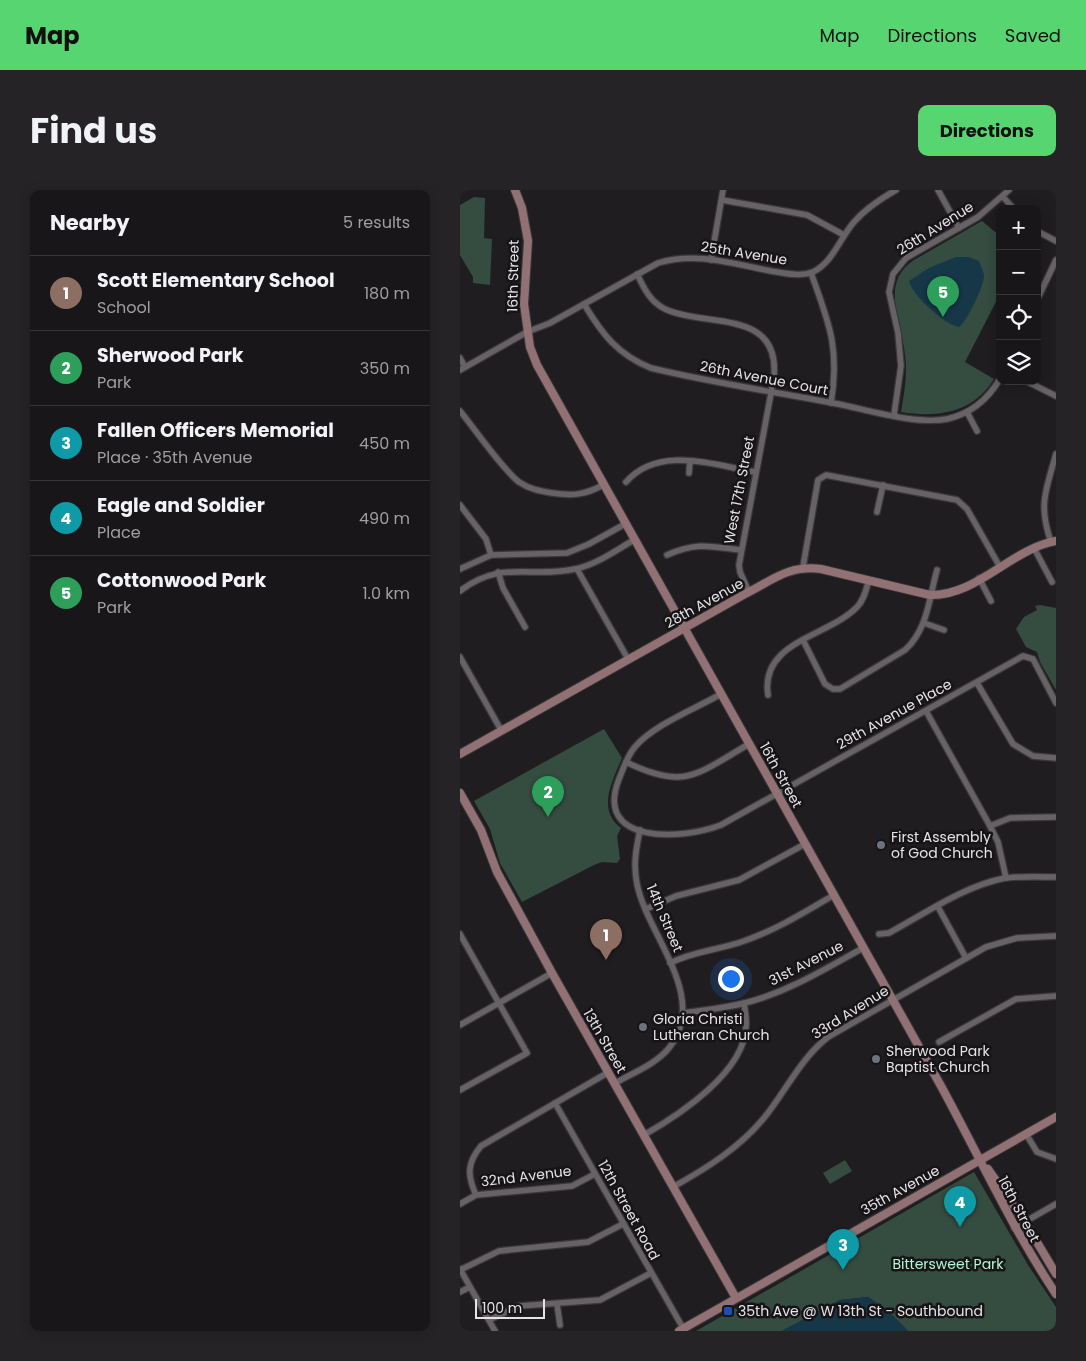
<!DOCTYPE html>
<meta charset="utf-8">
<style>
:root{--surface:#181618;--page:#252325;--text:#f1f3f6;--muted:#9f9fa2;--line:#363537;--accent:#57d570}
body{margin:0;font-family:Poppins,sans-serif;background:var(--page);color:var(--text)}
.controls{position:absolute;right:15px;top:15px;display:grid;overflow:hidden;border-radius:10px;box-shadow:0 2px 12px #0003}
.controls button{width:45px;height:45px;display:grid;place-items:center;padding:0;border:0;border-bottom:1px solid var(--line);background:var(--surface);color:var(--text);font:25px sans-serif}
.scale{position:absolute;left:15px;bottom:12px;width:70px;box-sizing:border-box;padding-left:5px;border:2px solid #e5e3e5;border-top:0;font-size:14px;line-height:18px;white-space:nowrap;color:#e5e3e5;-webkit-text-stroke:4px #171417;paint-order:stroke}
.you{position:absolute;left:270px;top:788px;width:18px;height:18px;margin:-12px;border:4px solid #fff;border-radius:50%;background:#1a73e8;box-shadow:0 0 0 8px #1a73e833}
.badge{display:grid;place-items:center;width:32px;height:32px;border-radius:50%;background:var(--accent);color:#fff;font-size:16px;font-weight:700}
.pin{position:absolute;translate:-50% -41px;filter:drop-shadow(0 1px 2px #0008)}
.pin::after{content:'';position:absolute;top:26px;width:18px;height:15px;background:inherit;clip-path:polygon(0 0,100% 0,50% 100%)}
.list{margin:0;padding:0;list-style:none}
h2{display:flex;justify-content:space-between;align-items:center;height:65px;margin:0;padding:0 20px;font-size:21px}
h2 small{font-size:16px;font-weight:400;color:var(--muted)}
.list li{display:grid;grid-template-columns:32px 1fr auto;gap:15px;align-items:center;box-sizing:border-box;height:75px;padding:0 20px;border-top:1px solid var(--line)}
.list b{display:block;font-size:19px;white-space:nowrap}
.list p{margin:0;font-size:16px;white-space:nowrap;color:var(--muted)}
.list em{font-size:16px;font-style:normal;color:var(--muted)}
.icon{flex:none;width:28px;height:28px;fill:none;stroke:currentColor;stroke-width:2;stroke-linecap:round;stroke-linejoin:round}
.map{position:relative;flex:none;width:596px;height:1141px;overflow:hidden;border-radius:10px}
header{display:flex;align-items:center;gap:30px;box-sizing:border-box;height:70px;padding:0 25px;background:var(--accent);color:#111}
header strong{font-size:24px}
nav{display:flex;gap:28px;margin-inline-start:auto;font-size:18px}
.intro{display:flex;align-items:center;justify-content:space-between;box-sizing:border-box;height:120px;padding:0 30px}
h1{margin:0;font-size:35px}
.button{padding:12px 22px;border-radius:10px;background:var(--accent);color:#111;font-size:18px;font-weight:700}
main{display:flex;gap:30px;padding:0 30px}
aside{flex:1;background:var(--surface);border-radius:10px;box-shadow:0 2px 12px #0003}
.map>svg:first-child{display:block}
</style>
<header>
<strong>Map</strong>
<nav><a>Map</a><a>Directions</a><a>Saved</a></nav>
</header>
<div class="intro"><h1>Find us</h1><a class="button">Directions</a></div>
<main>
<aside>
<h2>Nearby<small>5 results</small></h2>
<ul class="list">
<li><span class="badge" style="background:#8d6e63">1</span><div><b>Scott Elementary School</b><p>School</p></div><em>180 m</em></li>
<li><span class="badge" style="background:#2e9e5b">2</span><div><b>Sherwood Park</b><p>Park</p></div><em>350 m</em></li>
<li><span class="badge" style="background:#0f9aa8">3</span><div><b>Fallen Officers Memorial</b><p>Place · 35th Avenue</p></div><em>450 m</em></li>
<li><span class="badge" style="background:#0f9aa8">4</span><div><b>Eagle and Soldier</b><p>Place</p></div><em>490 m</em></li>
<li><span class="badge" style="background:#2e9e5b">5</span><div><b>Cottonwood Park</b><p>Park</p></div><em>1.0 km</em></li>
</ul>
</aside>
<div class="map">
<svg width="596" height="1141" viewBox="0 0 596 1141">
<rect width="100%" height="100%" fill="#201d20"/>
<g fill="#354c41">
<path d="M14 7 25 8 24 48 32 49 30 95 13 93V87L0 65V15Z"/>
<path d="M522 31 540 46V104L505 172 534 189C513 223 478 228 441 222 444 203 448 184 445 165 442 131 419 93 454 70Z"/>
<path d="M580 415 596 418V500L580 472 577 462 566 457 556 439 564 427 577 420 575 416Z"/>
<path d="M144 539 162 568C153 590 136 619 161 638L157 646 160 669 157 673 142 672 134 675 62 712 40 673 30 639 14 611Z"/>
<path d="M385 970 392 981 370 994 363 983Z"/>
<path d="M514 982 568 1075 596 1117V1141H448L426 1119 408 1107 380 1110 322 1141H236Z"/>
</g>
<g fill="#163748">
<path d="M496 67H509L519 71C521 76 524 82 524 87 523 97 507 132 499 137 485 135 452 105 449 91L469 78Z"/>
<path d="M408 1107 426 1119 448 1141H322L380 1110Z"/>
</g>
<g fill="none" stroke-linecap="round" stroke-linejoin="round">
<defs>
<g id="street">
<path d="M478 0 499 38"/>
<path d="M543 7 554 19"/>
<path d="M262 10 347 25 384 45"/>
<path d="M577 41 596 51"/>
<path d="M251 70 263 0"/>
<path d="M351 83C369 133 380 158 371 213"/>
<path d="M177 84C184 98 190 112 205 119 246 138 320 118 314 187L279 375 280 382 289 402"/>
<path d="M577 110 596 70"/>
<path d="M124 114C142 144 158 165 191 178 253 193 316 202 378 214 408 220 457 235 487 229 510 224 528 209 540 189"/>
<path d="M0 168 5 177"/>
<path d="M0 180 67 142 90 133 198 73C235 61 274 74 311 81 324 83 340 87 353 82 373 72 380 48 394 32 406 18 420 9 436 0"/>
<path d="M566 191 596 206"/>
<path d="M0 221C15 239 41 278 59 292 69 299 80 301 92 303 112 306 125 305 143 295"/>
<path d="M507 222 517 241"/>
<path d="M434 225 441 176 438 143 429 102 433 84 446 68 518 27 549 0"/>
<path d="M229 283 230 271"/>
<path d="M166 292C199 255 253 275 295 282"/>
<path d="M0 315 26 349 31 365"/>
<path d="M417 322 423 295"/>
<path d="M591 352C578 315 586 300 596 264"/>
<path d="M574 358 592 392"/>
<path d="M207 365C236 352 250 356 281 360"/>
<path d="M343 377 358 290 366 285 497 310 507 319 540 377"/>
<path d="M0 379 31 365 107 363 129 354 165 334"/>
<path d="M117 379 168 469"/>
<path d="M38 382 43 398 65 437"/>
<path d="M519 388 531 411"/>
<path d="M0 401C42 369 70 389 115 379 136 375 156 360 174 350"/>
<path d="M464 433 484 440"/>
<path d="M343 450 365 494 373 499H380L445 460C468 439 469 408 477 380"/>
<path d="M0 467 41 540"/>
<path d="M517 493 553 554 573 566 596 568"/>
<path d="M261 504C235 519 193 535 174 558 167 567 163 579 159 589 133 655 222 650 261 635L563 466 573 469 596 513"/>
<path d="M308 505C300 451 368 447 397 417 404 410 406 400 409 390"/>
<path d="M466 521 530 636 538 652 546 688"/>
<path d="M166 572C225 601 237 584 289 554"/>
<path d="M530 636 550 628 596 627"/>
<path d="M478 717 506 768"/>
<path d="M186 719 216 706 279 690 345 654"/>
<path d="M0 744 67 863 0 900"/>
<path d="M419 744 429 743C466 723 504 696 545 688 562 686 580 687 596 687"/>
<path d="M210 773C234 761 259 760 284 751 316 740 345 722 374 705"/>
<path d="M224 823C244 820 265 818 285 813 328 802 365 779 403 758"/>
<path d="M0 835 92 783"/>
<path d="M479 852 556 809 596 806"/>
<path d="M155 893C173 883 196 874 209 858 250 807 187 745 177 694 173 675 176 659 180 640"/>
<path d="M95 913 223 1138"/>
<path d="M566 944 577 962 596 969"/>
<path d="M184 945C219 925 285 882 286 836 287 829 285 821 284 813"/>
<path d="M213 997C247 978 279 958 304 928 326 901 340 869 368 847L526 757 557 748 596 746"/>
<path d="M16 1005C7 985 7 973 21 956L149 882"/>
<path d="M0 1014 16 1005 112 996 135 984"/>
<path d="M554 1038 596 1014"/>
<path d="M0 1079 35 1141"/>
<path d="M0 1080 39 1061 128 1052 163 1034"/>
<path d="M0 1102 10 1097"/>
<path d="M97 1114 100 1135"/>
<path d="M29 1130 59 1116 140 1110 191 1083"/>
</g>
<g id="secondary">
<path d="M55 0 62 18 68 51 64 114 70 157 77 175 481 896C519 966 552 1038 596 1104"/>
<path d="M0 564 285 404C313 390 328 375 361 379L470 405C517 406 551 359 596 351"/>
<path d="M0 603 21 640 37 682 92 783 276 1108"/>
<path d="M528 979 565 1032 596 1084"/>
<path d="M219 1141 596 927"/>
</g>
</defs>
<use href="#street" stroke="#3a383a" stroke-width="8"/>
<use href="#secondary" stroke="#3a383a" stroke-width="10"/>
<use href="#street" stroke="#666266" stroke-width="5.5"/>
<use href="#secondary" stroke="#927175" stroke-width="8"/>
</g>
<g fill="#6b7280" stroke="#171417" stroke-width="2">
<circle cx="421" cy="655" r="5"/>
<circle cx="183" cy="837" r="5"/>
<circle cx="416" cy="869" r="5"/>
</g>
<rect fill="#1a4fb4" stroke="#171417" stroke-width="2" x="263" y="1116" width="10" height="10" rx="2.5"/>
<g text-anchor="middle" stroke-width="5" stroke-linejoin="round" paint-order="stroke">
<g font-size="14" fill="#e5e3e5" stroke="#171417">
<text transform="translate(475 38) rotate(-32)" y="5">26th Avenue</text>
<text transform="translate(284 63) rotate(9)" y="5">25th Avenue</text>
<text transform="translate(53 86) rotate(-89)" y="5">16th Street</text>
<text transform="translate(304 188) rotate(11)" y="5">26th Avenue Court</text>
<text transform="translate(279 300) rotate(-79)" y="5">West 17th Street</text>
<text transform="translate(244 413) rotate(-29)" y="5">28th Avenue</text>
<text transform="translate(434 524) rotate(-29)" y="5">29th Avenue Place</text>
<text transform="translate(321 585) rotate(61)" y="5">16th Street</text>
<text transform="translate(205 728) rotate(67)" y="5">14th Street</text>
<text transform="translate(346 773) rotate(-27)" y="5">31st Avenue</text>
<text transform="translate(390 822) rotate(-32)" y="5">33rd Avenue</text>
<text transform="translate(145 851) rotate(60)" y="5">13th Street</text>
<text transform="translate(66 986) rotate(-7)" y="5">32nd Avenue</text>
<text transform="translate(440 1000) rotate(-29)" y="5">35th Avenue</text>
<text transform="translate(559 1019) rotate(62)" y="5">16th Street</text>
<text transform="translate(169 1020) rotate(61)" y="5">12th Street Road</text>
</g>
<g font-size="14" fill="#e5e3e5" stroke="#171417" text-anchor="start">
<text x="431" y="652">First Assembly<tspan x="431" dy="16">of God Church</tspan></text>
<text x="193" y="834">Gloria Christi<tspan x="193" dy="16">Lutheran Church</tspan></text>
<text x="426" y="866">Sherwood Park<tspan x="426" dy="16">Baptist Church</tspan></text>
<text x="278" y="1126">35th Ave @ W 13th St - Southbound</text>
</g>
<g font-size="14" fill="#b4f5d5" stroke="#171417">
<text x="488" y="1079">Bittersweet Park</text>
</g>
</g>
</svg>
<div class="controls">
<button>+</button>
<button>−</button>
<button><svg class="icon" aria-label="locate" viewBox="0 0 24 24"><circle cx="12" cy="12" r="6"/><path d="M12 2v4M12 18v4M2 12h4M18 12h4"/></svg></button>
<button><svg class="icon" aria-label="layers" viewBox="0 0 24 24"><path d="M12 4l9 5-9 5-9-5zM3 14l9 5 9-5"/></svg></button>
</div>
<div class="scale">100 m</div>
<div class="you"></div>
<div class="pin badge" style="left:146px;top:770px;background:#8d6e63">1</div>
<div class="pin badge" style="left:88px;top:627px;background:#2e9e5b">2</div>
<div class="pin badge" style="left:383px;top:1080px;background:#0f9aa8">3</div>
<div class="pin badge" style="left:500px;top:1037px;background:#0f9aa8">4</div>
<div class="pin badge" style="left:483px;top:127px;background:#2e9e5b">5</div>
</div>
</main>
